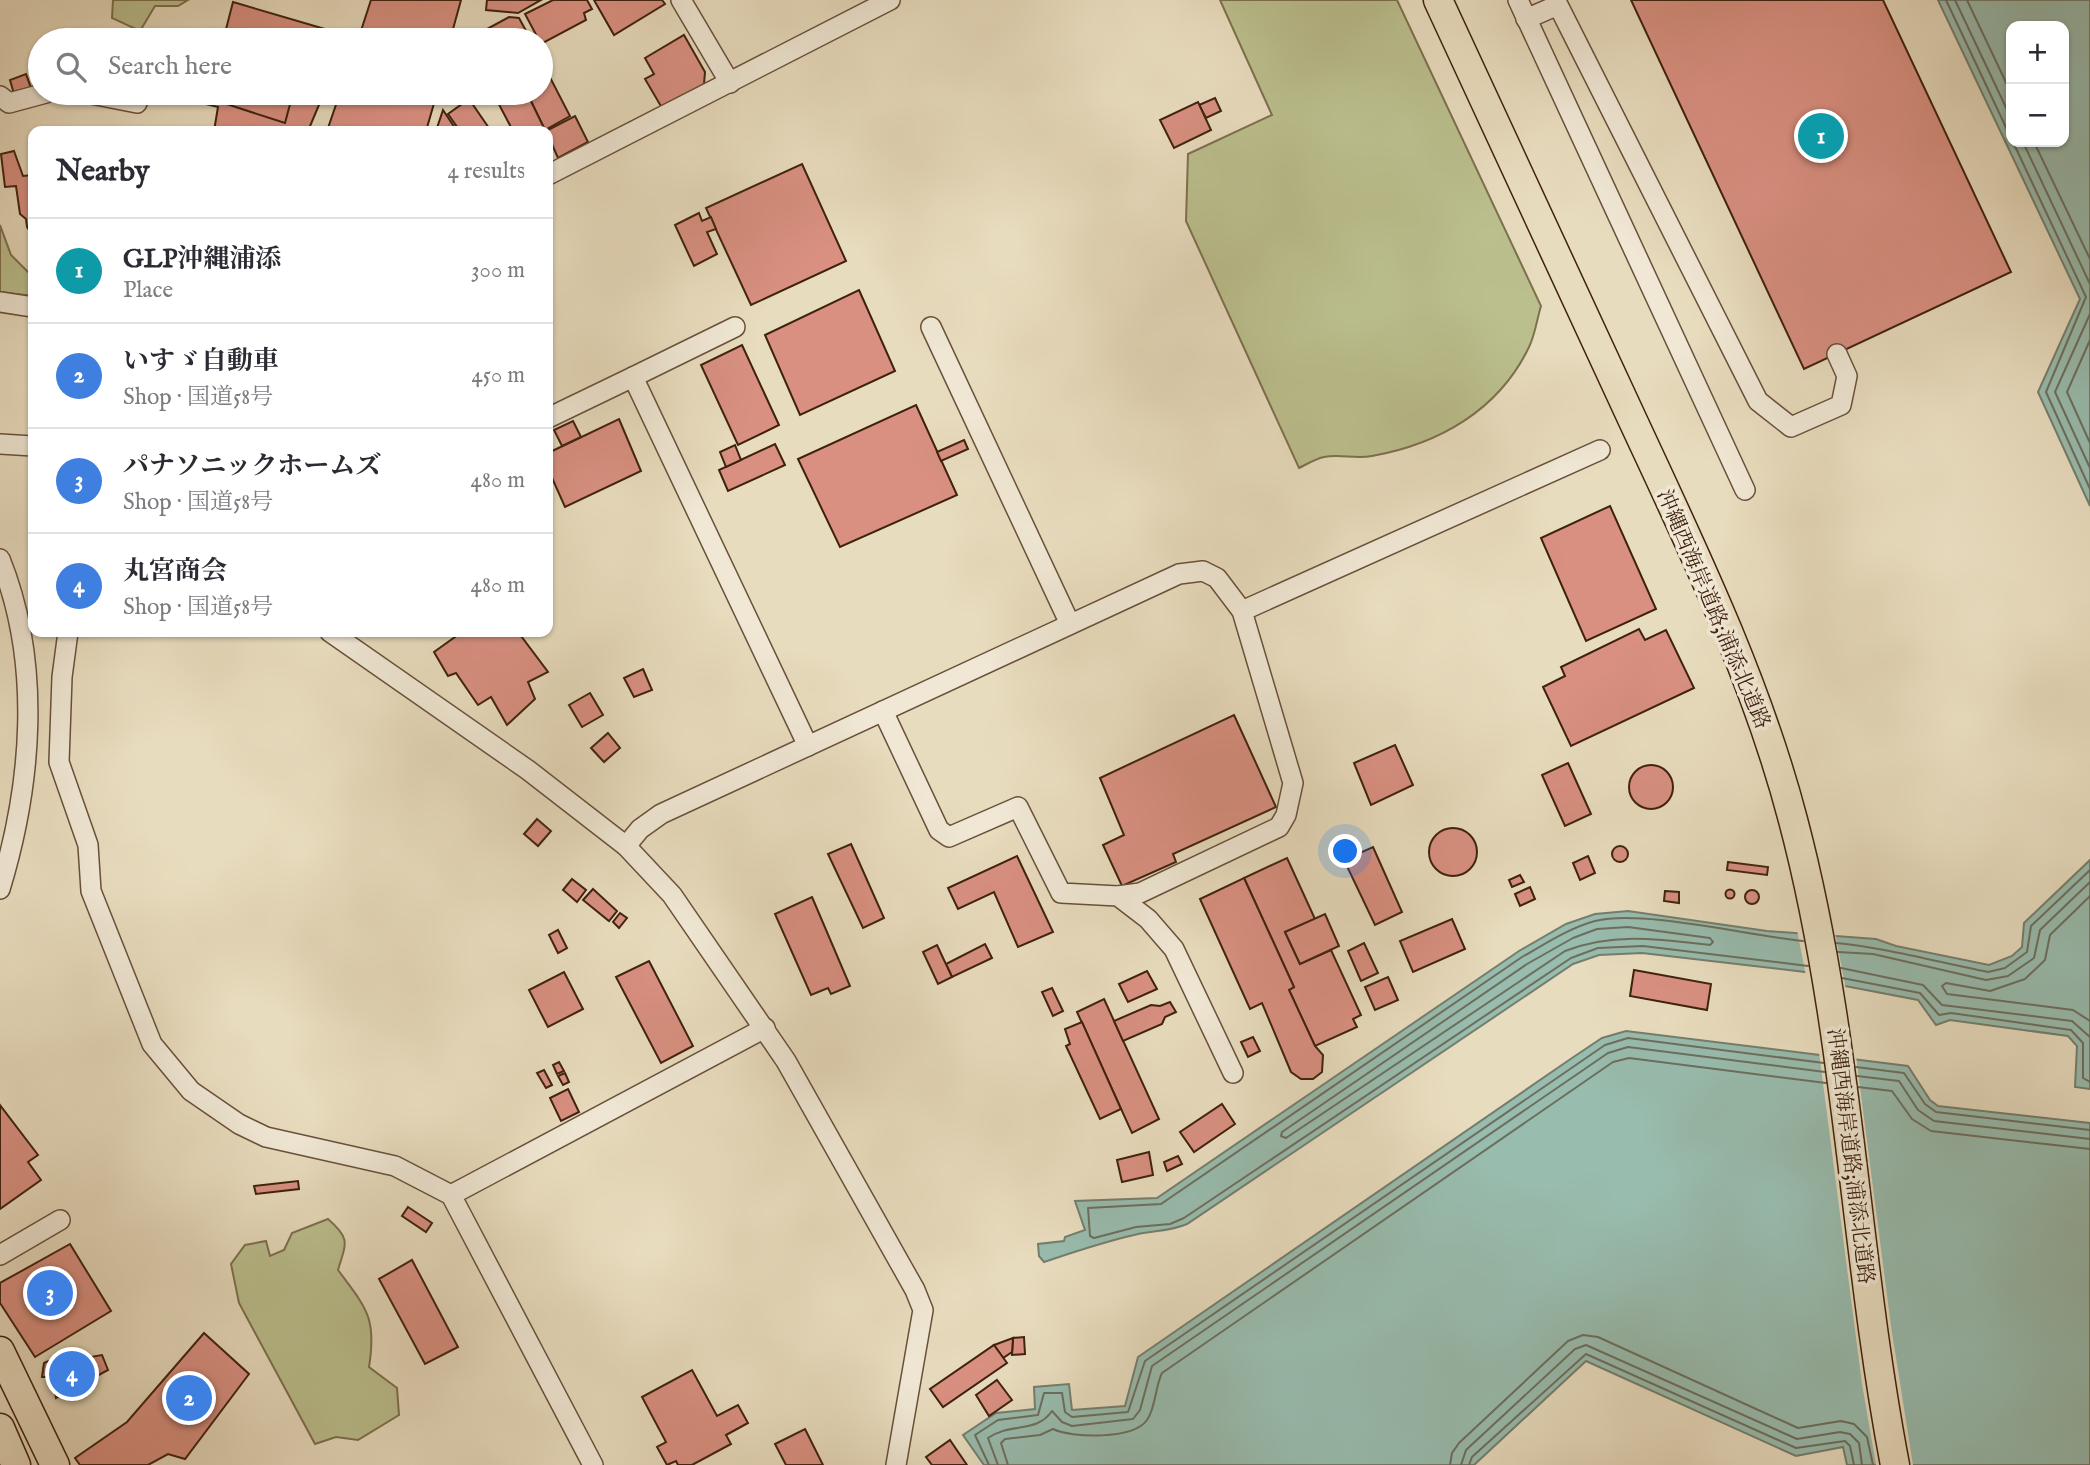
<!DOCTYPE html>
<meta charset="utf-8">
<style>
:root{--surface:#fff;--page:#f7f7f7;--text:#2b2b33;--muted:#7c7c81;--line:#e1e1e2;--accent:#2563eb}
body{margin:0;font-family:"IM FELL English","Noto Serif JP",serif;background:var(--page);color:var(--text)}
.controls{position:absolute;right:21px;top:21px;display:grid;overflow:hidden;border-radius:14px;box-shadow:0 2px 5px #0004}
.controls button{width:63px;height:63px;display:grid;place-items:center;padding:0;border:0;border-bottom:2px solid var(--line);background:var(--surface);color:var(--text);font:35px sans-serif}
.you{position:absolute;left:1346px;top:852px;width:24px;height:24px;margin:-18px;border:5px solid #fff;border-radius:50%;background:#1a73e8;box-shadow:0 0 0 10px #1a73e833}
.badge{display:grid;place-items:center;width:46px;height:46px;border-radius:50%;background:var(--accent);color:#fff;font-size:23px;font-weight:700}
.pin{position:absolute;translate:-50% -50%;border:4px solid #fff;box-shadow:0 2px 7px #0006}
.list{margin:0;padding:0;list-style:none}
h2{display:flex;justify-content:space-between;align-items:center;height:91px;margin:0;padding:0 28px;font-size:30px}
h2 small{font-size:23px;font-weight:400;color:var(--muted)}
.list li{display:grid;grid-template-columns:46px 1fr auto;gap:21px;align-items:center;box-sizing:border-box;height:105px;padding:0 28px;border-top:2px solid var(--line)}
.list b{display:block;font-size:26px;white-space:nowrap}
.list p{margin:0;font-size:23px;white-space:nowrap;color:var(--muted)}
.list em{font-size:23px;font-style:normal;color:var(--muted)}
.icon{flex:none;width:38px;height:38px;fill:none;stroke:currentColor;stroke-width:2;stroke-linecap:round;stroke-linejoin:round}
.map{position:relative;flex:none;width:2090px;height:1465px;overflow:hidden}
.search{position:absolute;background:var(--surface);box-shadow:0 2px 5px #0004;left:28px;top:28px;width:525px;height:77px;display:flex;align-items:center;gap:18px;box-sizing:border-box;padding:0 24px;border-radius:38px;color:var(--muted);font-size:26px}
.panel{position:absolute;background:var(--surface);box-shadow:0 2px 5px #0004;left:28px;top:126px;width:525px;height:511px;border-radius:14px}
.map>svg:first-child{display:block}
</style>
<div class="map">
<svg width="2090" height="1465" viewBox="0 0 2090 1465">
<rect width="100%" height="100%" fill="#e8dcbe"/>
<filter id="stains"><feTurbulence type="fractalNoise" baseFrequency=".00286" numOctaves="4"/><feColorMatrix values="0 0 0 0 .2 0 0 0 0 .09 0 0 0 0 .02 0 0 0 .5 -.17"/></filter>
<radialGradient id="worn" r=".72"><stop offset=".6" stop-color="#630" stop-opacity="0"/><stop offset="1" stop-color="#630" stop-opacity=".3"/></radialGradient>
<g fill="#bbbf8e" stroke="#7d704e" stroke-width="2">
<path d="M113 0H188L178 6H155L140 31 112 18Z"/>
<path d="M1220 0H1397L1541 306C1537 319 1535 335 1529 347 1499 410 1439 444 1372 456 1356 459 1339 454 1324 457 1315 459 1307 464 1299 468L1186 221 1188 154 1272 115Z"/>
<path d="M0 225 11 255 28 272H33V296L0 292Z"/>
<path d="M328 1219C351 1239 346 1243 338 1270 366 1308 377 1317 369 1367L397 1388 399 1415 358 1440 336 1437 315 1444 239 1303 231 1264 245 1245 266 1241 270 1256 284 1250 292 1233Z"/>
</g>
<g fill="#98bcae" stroke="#747e6e" stroke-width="2" fill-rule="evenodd">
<path d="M1938 0H2090V506L2038 392 2080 299ZM2011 26H2064V142H2011Z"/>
<path d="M2090 860V1089L2075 1087 2077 1046 2068 1036 1950 1020 1936 1025 1918 1000 1845 986 1805 972 1642 953 1599 955 1573 964 1187 1224C1169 1232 1152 1230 1134 1235 1103 1242 1074 1252 1044 1262L1039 1256 1038 1244 1064 1241 1065 1237 1085 1230 1075 1201 1157 1198 1519 951 1566 924 1595 914 1628 911 1767 931 1876 939 1896 946 1989 965 2012 956 2022 947 2024 923Z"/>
<path d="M1626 1031 1908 1066 1930 1100 1938 1106 2090 1123V1465H1847L1843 1447 1796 1456 1586 1361 1474 1465H984L963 1435 996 1413 1035 1409 1034 1387 1069 1384 1072 1410 1125 1406 1138 1357 1572 1058 1602 1038Z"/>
</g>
<g fill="#e8dcbe">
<path d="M1797 930 1835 933 1846 990 1806 976Z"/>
<path d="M1819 1052 1856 1056 1891 1326 1913 1465H1876L1862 1384Z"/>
</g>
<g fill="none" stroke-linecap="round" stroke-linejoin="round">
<g stroke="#6c6e5e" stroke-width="2">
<path d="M1946 0 2011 138"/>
<path d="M1955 0 2011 118"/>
<path d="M1967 0 2011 93"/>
<path d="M2013 142 2086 297 2046 392 2090 489"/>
<path d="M2023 142 2090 284"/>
<path d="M2034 142 2090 259"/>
<path d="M2090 314 2055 392 2090 468"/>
<path d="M2090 340 2067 392 2090 443"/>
<path d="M2090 896 2050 935 2045 960 2025 979 1990 991 1946 983 1942 986 1947 994 2073 1010 2090 1021"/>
<path d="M1628 927 1710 938 1713 942 1710 945C1659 939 1613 932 1565 951L1286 1138 1281 1136 1282 1132 1527 964 1573 938 1597 929Z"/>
<path d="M1803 941C1749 936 1643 909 1595 921 1569 928 1545 944 1522 957L1161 1204 1088 1208 1090 1236 1094 1238 1136 1227 1170 1224 1184 1218 1571 958 1598 948 1643 946 1808 966"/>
<path d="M1836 943C1887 948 1937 962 1988 972L2005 968 2027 952 2031 926 2090 870"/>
<path d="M1838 952 1873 954 1986 980 2008 976 2034 958 2040 930 2090 882"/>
<path d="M1841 968 1923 985 1942 1005 2072 1021 2090 1037"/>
<path d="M1842 978 1920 993 1939 1015 1951 1013 2071 1030 2083 1043V1078L2090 1082"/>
<path d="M1856 1067 1904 1073 1925 1104 1936 1112 2090 1130"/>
<path d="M1857 1076 1899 1081 1918 1110 1934 1121 2090 1139"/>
<path d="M1858 1087 1892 1091 1912 1119 1931 1131 2090 1149"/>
<path d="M989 1465 975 1435 998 1420 1038 1415 1044 1393H1062L1065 1412 1072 1417 1128 1412 1145 1361 1605 1045 1628 1038 1824 1063"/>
<path d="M998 1465 988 1438C1011 1422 1036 1434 1052 1411L1062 1422 1072 1426 1133 1419 1140 1410 1152 1366 1608 1053 1628 1047 1825 1072"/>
<path d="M1008 1465 1001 1443 1005 1439 1040 1435 1053 1429C1071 1438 1133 1440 1147 1420 1156 1407 1155 1387 1162 1373L1613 1062 1629 1058 1826 1083"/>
<path d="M1450 1465 1452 1453 1459 1443 1568 1341 1583 1335 1598 1337 1798 1428 1841 1421 1854 1424 1867 1437 1873 1465"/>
<path d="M1461 1465 1466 1450 1575 1349 1586 1345 1797 1439 1840 1432 1850 1434 1859 1443 1862 1465"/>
<path d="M1469 1465 1472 1457 1586 1354 1796 1448 1845 1441 1850 1446 1854 1465"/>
</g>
</g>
<g fill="#d99081" stroke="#3f210f" stroke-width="2">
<path d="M371 0H461L450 40H358Z"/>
<path d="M487 0H541L518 13 486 10Z"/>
<path d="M553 0H587L592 9 584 13 586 20 541 44 525 14Z"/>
<path d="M594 0H662L665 4 614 35Z"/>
<path d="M1631 0H1883L2011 272 1804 369Z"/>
<path d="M233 2 335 32 332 40H207L208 34 224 37Z"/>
<path d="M509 17 519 18 531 40H479L476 35Z"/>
<path d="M684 35 705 72 704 84 662 108 645 79 654 74 645 58Z"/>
<path d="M541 60 570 116 545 130 527 93H541Z"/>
<path d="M26 74 31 88 14 94 10 80Z"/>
<path d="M192 93H324L308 131H214L218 107 190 100Z"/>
<path d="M210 93H293L285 123 208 98Z"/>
<path d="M340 93H437L426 131H327Z"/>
<path d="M493 93H527L545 130 513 131Z"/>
<path d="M1215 98 1221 111 1206 118 1199 105Z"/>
<path d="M469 99 491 131H460L448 114Z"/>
<path d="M1198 102 1211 130 1174 148 1160 120Z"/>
<path d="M443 110 457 131H436Z"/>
<path d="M575 116 588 142 558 158 546 131Z"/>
<path d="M14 151 23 176 33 175V236L27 227 26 219 20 214 16 186 5 187 1 154Z"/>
<path d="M802 164 846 261 751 305 706 208Z"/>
<path d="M699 213 702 221 711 217 716 229 707 232 717 254 694 266 675 225Z"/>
<path d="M859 290 895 371 800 415 765 335Z"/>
<path d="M742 345 779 425 738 445 701 365Z"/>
<path d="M916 405 957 495 840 547 798 459Z"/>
<path d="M619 419 641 471 565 507 548 469V453Z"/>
<path d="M573 421 581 437 562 446 554 430Z"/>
<path d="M964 440 968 449 941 461 937 452Z"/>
<path d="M775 444 785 465 728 491 719 470Z"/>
<path d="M735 445 741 460 726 467 720 452Z"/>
<path d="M1610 506 1656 609 1586 641 1541 538Z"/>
<path d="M1639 629 1645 640 1666 630 1694 688 1571 746 1543 687 1565 676 1561 667Z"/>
<path d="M462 632H518L548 672 528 682 535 699 507 725 491 697 478 705 456 673 448 676 434 652Z"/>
<path d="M643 669 652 690 634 697 624 678Z"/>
<path d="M590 693 603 715 582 727 569 705Z"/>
<path d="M1234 715 1276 807 1173 854 1176 862 1122 886 1103 845 1124 835 1100 778Z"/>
<path d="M608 733 620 748 604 762 591 748Z"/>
<path d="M1395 745 1413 785 1371 805 1354 763Z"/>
<path d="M1568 763 1591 814 1565 826 1542 775Z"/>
<circle cx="1651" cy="787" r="22"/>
<path d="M537 819 551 831 538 846 524 834Z"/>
<circle cx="1453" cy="852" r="24"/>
<path d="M851 844 884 918 863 928 828 854Z"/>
<circle cx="1620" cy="854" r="8"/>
<path d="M1373 847 1402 912 1375 925 1344 860Z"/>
<path d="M1017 856 1053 932 1018 947 994 892 958 909 948 888Z"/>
<path d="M1588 856 1595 873 1580 880 1573 863Z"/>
<path d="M1287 858 1315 919 1285 932 1300 964 1331 950 1361 1015 1353 1019 1357 1027 1315 1046 1289 990 1294 987 1244 878Z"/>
<path d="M1728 862 1768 867 1767 875 1727 870Z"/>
<path d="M1520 875 1524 882 1512 887 1509 880Z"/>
<path d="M1244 878 1294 987 1289 990 1315 1046 1323 1055 1322 1072 1313 1079H1301L1291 1072 1262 1003 1250 1009 1200 899Z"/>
<path d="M572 879 586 890 577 902 563 890Z"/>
<path d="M1530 887 1535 899 1520 906 1515 894Z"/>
<path d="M593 889 617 911 609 921 583 900Z"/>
<circle cx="1730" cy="894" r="4.5"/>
<circle cx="1752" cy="897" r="7"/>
<path d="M1665 891 1679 892V903L1664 901Z"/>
<path d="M812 897 850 986 831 994 828 988 811 995 775 914Z"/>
<path d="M620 913 627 918 619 928 613 922Z"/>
<path d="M1325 914 1339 946 1300 964 1285 932Z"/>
<path d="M1452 919 1465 949 1413 972 1400 941Z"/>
<path d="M558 930 567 948 558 953 549 935Z"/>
<path d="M1364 943 1378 973 1361 981 1348 951Z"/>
<path d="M985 944 992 958 952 977 946 964Z"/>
<path d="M937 945 952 977 938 984 923 952Z"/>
<path d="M649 961 693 1046 661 1063 616 977Z"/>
<path d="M1634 970 1711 984 1707 1010 1630 996Z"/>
<path d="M1147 971 1157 989 1128 1002 1119 984Z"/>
<path d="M564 972 583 1009 548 1027 529 990Z"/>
<path d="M1388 977 1398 1000 1375 1010 1365 987Z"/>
<path d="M1052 988 1063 1011 1053 1016 1042 992Z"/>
<path d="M1104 999 1159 1119 1132 1133 1077 1012Z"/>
<path d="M1170 1002 1176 1012 1165 1017 1162 1024 1123 1041 1114 1021 1151 1005 1160 1006Z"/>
<path d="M1082 1022 1121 1109 1100 1119 1066 1046 1070 1044 1065 1029Z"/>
<path d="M1253 1037 1260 1051 1248 1057 1241 1042Z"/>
<path d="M559 1062 564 1071 557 1074 553 1065Z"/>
<path d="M544 1070 552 1085 546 1088 537 1073Z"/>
<path d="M565 1073 569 1082 563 1085 558 1076Z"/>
<path d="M568 1089 579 1112 561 1121 550 1098Z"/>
<path d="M1222 1104 1235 1124 1194 1152 1180 1132Z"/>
<path d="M0 1105 38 1155 28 1162 41 1180 0 1209Z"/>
<path d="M1149 1152 1153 1175 1122 1182 1117 1160Z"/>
<path d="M1178 1156 1182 1164 1167 1171 1164 1162Z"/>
<path d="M298 1181 299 1189 256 1194 254 1186Z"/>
<path d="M408 1207 432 1223 426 1232 402 1216Z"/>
<path d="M70 1244 111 1311 35 1357 0 1303V1283Z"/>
<path d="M412 1260 458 1347 425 1364 379 1279Z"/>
<path d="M204 1333 249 1374 185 1459 168 1454 148 1465H80L75 1458 127 1422Z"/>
<path d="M1024 1337 1025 1354 1012 1355 1013 1338Z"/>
<path d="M1013 1338 1012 1352 1003 1358 994 1345Z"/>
<path d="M994 1345 1007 1363 943 1407 930 1389Z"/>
<path d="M102 1355 108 1370 56 1398 52 1377H42L44 1363 58 1357 61 1362Z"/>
<path d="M692 1370 717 1416 738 1405 748 1423 726 1435 731 1444 692 1465H678L676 1461 667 1465 657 1447 666 1442 642 1397Z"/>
<path d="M997 1380 1012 1400 989 1416 976 1395Z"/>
<path d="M805 1429 823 1465H786L775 1444Z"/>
<path d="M950 1440 967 1465H932L926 1457Z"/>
</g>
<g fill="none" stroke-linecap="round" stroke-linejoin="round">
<defs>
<g id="minor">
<path d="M681 0 730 83"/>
<path d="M1518 0 1745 490"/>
<path d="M1526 19 1558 5 1758 401 1791 427 1841 405 1847 376 1837 354"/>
<path d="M86 93 137 103"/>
<path d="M0 96 9 103 46 93"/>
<path d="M548 175 890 0"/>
<path d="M0 302 33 307"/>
<path d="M931 327 1070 624"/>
<path d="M633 377 735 327"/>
<path d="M548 418 633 377 808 746"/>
<path d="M0 444 33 446"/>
<path d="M0 559C42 663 32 784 0 889"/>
<path d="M1242 611 1600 450"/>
<path d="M68 632 62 677 59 762 88 845 91 891 152 1044 191 1091 239 1124 266 1137 395 1166 451 1195 593 1465"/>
<path d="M330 632 528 770 626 846 672 895 786 1061 915 1290 923 1310 896 1465"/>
<path d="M883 711 939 830 949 837 1018 807 1061 893 1118 896 1148 919 1174 949 1233 1073"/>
<path d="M626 846 640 829 661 814 1179 574 1203 571 1217 578 1242 611 1293 783 1286 815 1279 827 1140 893 1118 896"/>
<path d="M451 1195 765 1028"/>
<path d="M0 1255 60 1220"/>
</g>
<g id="highway">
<path d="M1438 0C1503 141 1568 282 1634 423 1694 552 1757 682 1793 820 1849 1031 1854 1251 1895 1465"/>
<path d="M0 1351 55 1465"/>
<path d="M0 1428 16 1465"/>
</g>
</defs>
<use href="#minor" stroke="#69503b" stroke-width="22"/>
<use href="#highway" stroke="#3f210f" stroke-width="31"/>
<use href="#minor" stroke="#f0e8d5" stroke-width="19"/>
<use href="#highway" stroke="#e8dcbe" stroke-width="28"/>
</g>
<g text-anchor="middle" stroke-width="7" stroke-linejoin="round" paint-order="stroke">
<g font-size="21" fill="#3f210f" stroke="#f0e8d5">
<text transform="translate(1714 609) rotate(67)" y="7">沖縄西海岸道路;浦添北道路</text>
<text transform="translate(1851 1156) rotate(83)" y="7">沖縄西海岸道路;浦添北道路</text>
</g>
</g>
<rect width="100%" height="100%" filter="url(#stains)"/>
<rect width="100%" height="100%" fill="url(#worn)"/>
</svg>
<div class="controls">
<button>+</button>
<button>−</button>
</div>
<div class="you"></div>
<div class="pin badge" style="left:1821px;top:136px;background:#0f9aa8">1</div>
<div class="pin badge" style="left:189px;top:1398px;background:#3f7fe0">2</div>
<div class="pin badge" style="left:50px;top:1293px;background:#3f7fe0">3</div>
<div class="pin badge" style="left:72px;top:1374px;background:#3f7fe0">4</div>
<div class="search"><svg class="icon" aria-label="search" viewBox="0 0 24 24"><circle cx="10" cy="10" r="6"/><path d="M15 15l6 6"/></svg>Search here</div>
<section class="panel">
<h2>Nearby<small>4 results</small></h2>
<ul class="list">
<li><span class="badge" style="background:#0f9aa8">1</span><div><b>GLP沖縄浦添</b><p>Place</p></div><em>300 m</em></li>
<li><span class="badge" style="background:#3f7fe0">2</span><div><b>いすゞ自動車</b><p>Shop · 国道58号</p></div><em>450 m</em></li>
<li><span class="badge" style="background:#3f7fe0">3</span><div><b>パナソニックホームズ</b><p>Shop · 国道58号</p></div><em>480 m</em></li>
<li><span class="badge" style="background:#3f7fe0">4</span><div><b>丸宮商会</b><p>Shop · 国道58号</p></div><em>480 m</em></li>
</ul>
</section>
</div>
